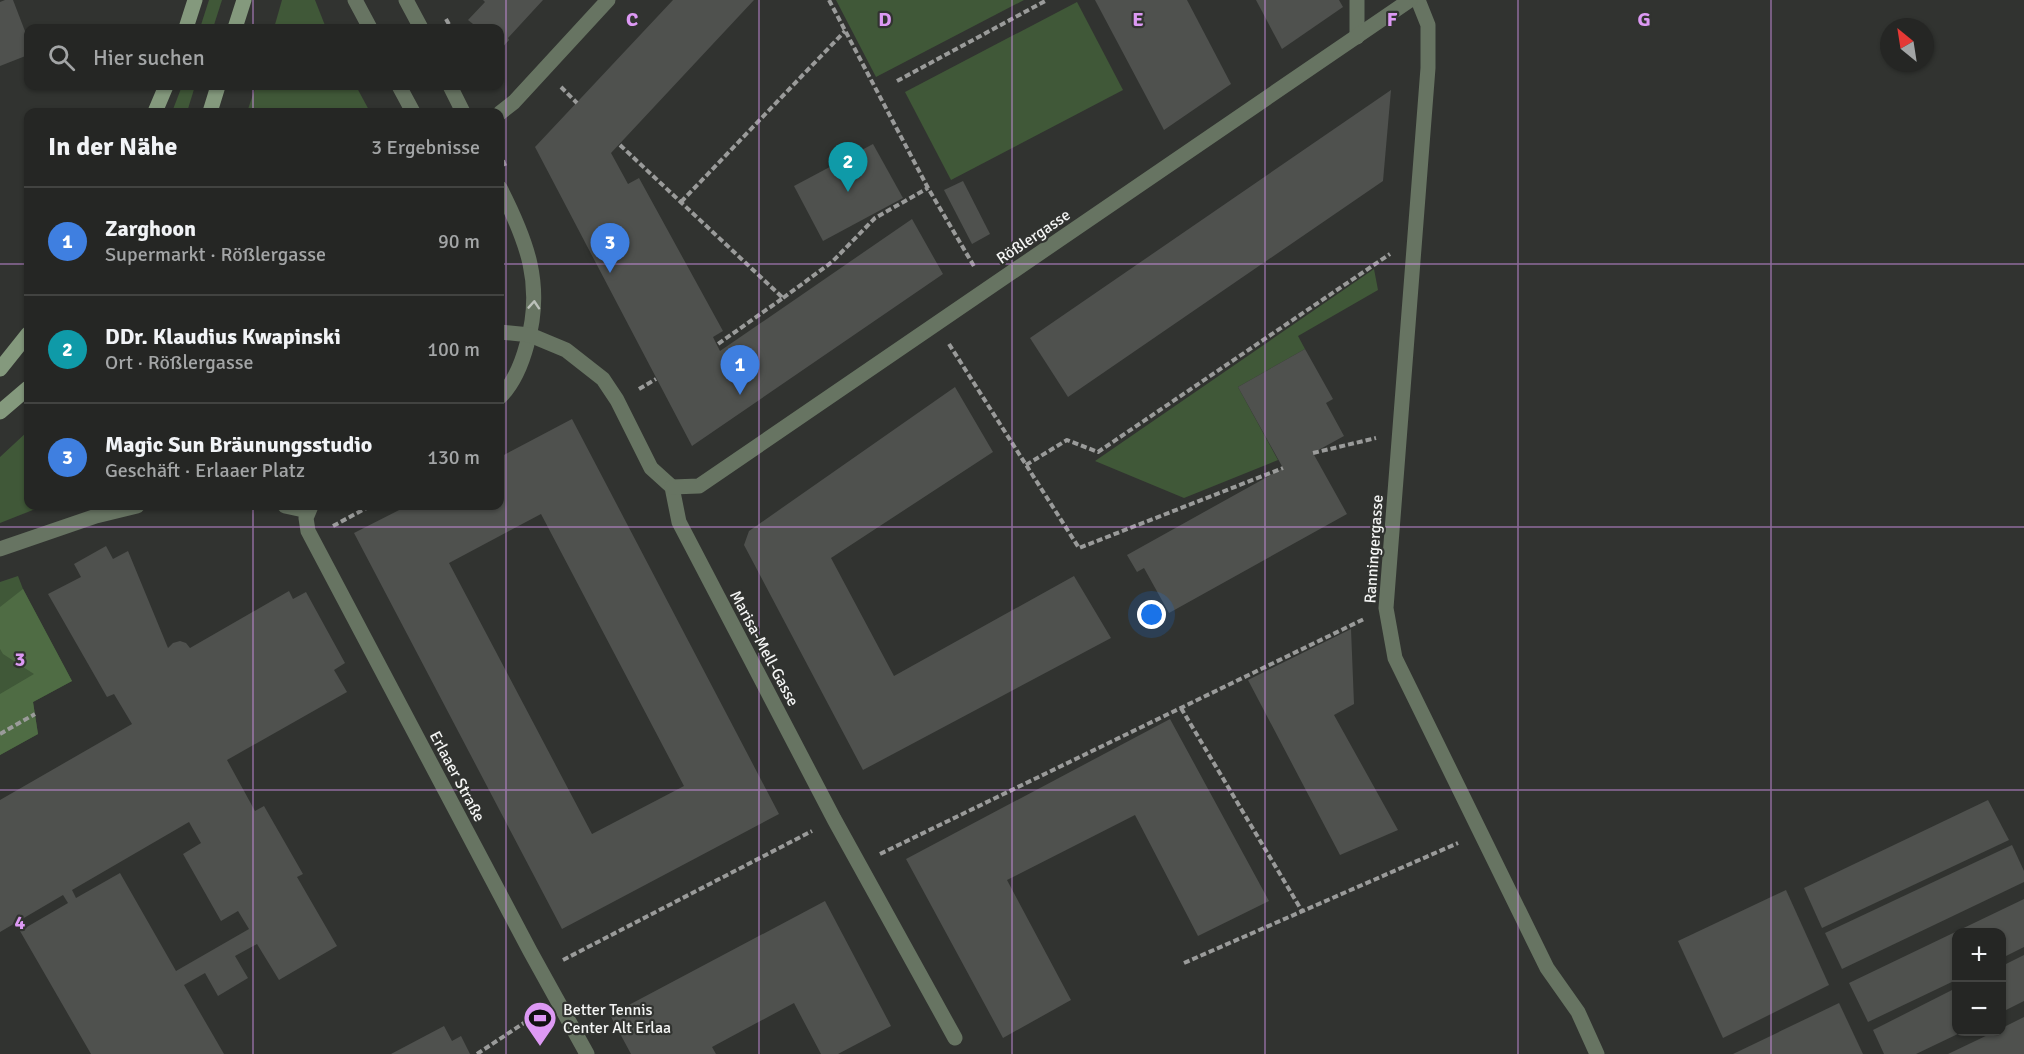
<!DOCTYPE html>
<html lang="de">
<meta charset="utf-8">
<style>
:root{--surface:#252624;--page:#313231;--text:#f1f3f6;--muted:#a3a5a6;--line:#424341;--accent:#dd99f4}
body{margin:0;font-family:Signika,sans-serif;background:var(--page);color:var(--text)}
.controls{position:absolute;right:18px;bottom:18px;display:grid;overflow:hidden;border-radius:12px;box-shadow:0 2px 4px #0004}
.controls button{width:54px;height:54px;display:grid;place-items:center;padding:0;border:0;border-bottom:2px solid var(--line);background:var(--surface);color:var(--text);font:30px sans-serif}
.compass{position:absolute;left:1880px;top:18px;width:54px;height:54px;border-radius:50%;background:var(--surface);box-shadow:0 2px 4px #0004;rotate:330deg}
.you{position:absolute;left:1152px;top:615px;width:21px;height:21px;margin:-15px;border:4px solid #fff;border-radius:50%;background:#1a73e8;box-shadow:0 0 0 9px #1a73e833}
.badge{display:grid;place-items:center;width:39px;height:39px;border-radius:50%;background:var(--accent);color:#fff;font-size:20px;font-weight:700}
.pin{position:absolute;translate:-50% -50px;filter:drop-shadow(0 2px 3px #0008)}
.pin::after{content:'';position:absolute;top:32px;width:21px;height:18px;background:inherit;clip-path:polygon(0 0,100% 0,50% 100%)}
.list{margin:0;padding:0;list-style:none}
h2{display:flex;justify-content:space-between;align-items:center;height:78px;margin:0;padding:0 24px;font-size:26px}
h2 small{font-size:20px;font-weight:400;color:var(--muted)}
.list li{display:grid;grid-template-columns:39px 1fr auto;gap:18px;align-items:center;box-sizing:border-box;height:108px;padding:0 24px;border-top:2px solid var(--line)}
.list b{display:block;font-size:22px;white-space:nowrap}
.list p{margin:0;font-size:20px;white-space:nowrap;color:var(--muted)}
.list em{font-size:20px;font-style:normal;color:var(--muted)}
.icon{flex:none;width:33px;height:33px;fill:none;stroke:currentColor;stroke-width:2;stroke-linecap:round;stroke-linejoin:round}
.map{position:relative;flex:none;width:2024px;height:1054px;overflow:hidden}
.search{position:absolute;background:var(--surface);box-shadow:0 2px 4px #0004;left:24px;top:24px;width:480px;height:66px;display:flex;align-items:center;gap:15px;box-sizing:border-box;padding:0 21px;border-radius:12px;color:var(--muted);font-size:22px}
.panel{position:absolute;background:var(--surface);box-shadow:0 2px 4px #0004;left:24px;top:108px;width:480px;height:402px;border-radius:12px}
.map>svg:first-child{display:block}
</style>
<div class="map">
<svg width="2024" height="1054" viewBox="0 0 2024 1054">
<rect width="100%" height="100%" fill="#313330"/>
<g fill="#405838">
<path d="M209 0H222L213 28H200Z"/>
<path d="M282 0H315L326 28H274Z"/>
<path d="M836 0H1024L876 77Z"/>
<path d="M1077 2 1123 90 951 180 905 92Z"/>
<path d="M182 86H195L187 112H172Z"/>
<path d="M256 86H356L370 112H247Z"/>
<path d="M1374 269 1378 290 1298 336 1305 349 1238 387 1278 460 1184 498 1095 461Z"/>
<path d="M28 431V506H43L0 523V457Z"/>
<path d="M18 576 23 589 72 681 33 702 38 734 0 755V582Z"/>
</g>
<path fill="#4f6c44" d="M23 589 72 681 33 702 38 734 0 755V694L34 674 3 654 0 649V607Z"/>
<g fill="#4f514e" fill-rule="evenodd">
<path d="M5 0H13L28 39V55L0 66V2Z"/>
<path d="M483 0H543L508 38 509 40 500 50V28H478L468 20 485 2Z"/>
<path d="M673 0H754L611 153 628 184 639 178 723 331 713 337 720 351 912 219 943 274 692 446 535 147Z"/>
<path d="M1095 0H1187L1231 84 1164 130Z"/>
<path d="M1256 0H1339L1343 7 1282 49Z"/>
<path d="M1391 90 1383 181 1068 397 1030 338Z"/>
<path d="M873 144 903 198 823 241 794 186Z"/>
<path d="M963 181 990 234 972 244 944 190Z"/>
<path d="M1305 349 1333 399 1326 403 1344 436 1313 453 1347 514 1169 613 1144 568 1137 572 1127 555 1283 468 1238 387Z"/>
<path d="M955 387 993 452 831 558 894 676 1074 576 1111 638 863 770 744 545 749 531Z"/>
<path d="M572 419 779 814 562 929 354 533 407 506H500V457ZM541 514 684 786 592 834 449 563Z"/>
<path d="M106 546 113 559 128 551 168 648 173 643 180 641 186 643 190 648 289 591 293 599 306 592 345 663 334 670 347 692 227 760 255 811 264 806 303 874 297 877 337 946 279 980 257 944 235 956 248 978 218 996 205 973 184 985 224 1054H91L20 931 68 903 63 895 0 932V800L132 724 114 694 107 697 48 594 81 577 74 564ZM189 822 201 843 183 854 221 921 238 911 249 929 176 971 120 873 76 898 72 890Z"/>
<path d="M1351 629 1354 704 1334 715 1398 830 1340 855 1248 680Z"/>
<path d="M1170 719 1269 901 1198 936 1135 815 1007 880 1071 1000 1003 1038 906 859Z"/>
<path d="M1988 800 2009 840 1822 928 1804 888Z"/>
<path d="M2012 845 2024 871V882L1842 969 1825 933Z"/>
<path d="M1786 890 1829 985 1723 1038 1678 941Z"/>
<path d="M2024 899V947L2002 958V932H1956V980L1868 1022 1849 983Z"/>
<path d="M825 901 891 1026 838 1054H821L794 1003 712 1047 716 1054H631L610 1015Z"/>
<path d="M2024 955V1001L2002 1012V966Z"/>
<path d="M1956 988V1032H1962L1916 1054H1884L1873 1030Z"/>
<path d="M1839 1003 1863 1054H1733Z"/>
<path d="M2024 1017V1054H1948L1994 1032H2001L2002 1028Z"/>
<path d="M444 1026 452 1041 461 1036 470 1054H391Z"/>
</g>
<g fill="none" stroke-linecap="round" stroke-linejoin="round">
<g stroke="#9a9b9a" stroke-width="4" stroke-dasharray="6 3" stroke-linecap="butt">
<path d="M829 0 928 188 975 268"/>
<path d="M446 19 451 28"/>
<path d="M897 81 1047 0"/>
<path d="M561 87 577 103"/>
<path d="M620 145 783 298 718 344"/>
<path d="M500 152 505 166"/>
<path d="M681 202 845 31"/>
<path d="M783 298 832 262 875 218 928 188"/>
<path d="M949 344 1079 548 1283 468"/>
<path d="M639 389 656 379"/>
<path d="M1313 453 1376 438"/>
<path d="M1026 465 1067 440 1098 452 1390 254"/>
<path d="M333 526 370 506"/>
<path d="M1181 708 1302 911"/>
<path d="M0 734 35 714"/>
<path d="M880 854 1364 619"/>
<path d="M563 960 812 831"/>
<path d="M1184 963 1458 843"/>
<path d="M477 1054 539 1013"/>
</g>
<path stroke="#677462" stroke-width="15" d="M1357 0V37"/>
<g stroke="#677462" stroke-width="15">
<path d="M355 0 370 28"/>
<path d="M406 0 421 28"/>
<path d="M1418 0 1428 25V68L1386 608 1395 658 1547 968 1578 1012 1597 1054"/>
<path d="M399 86 413 112"/>
<path d="M450 86 463 112"/>
<path d="M500 113 514 102 608 0"/>
<path d="M500 188C527 241 544 285 527 344 522 363 514 383 500 397"/>
<path d="M500 332 530 335 566 350 603 379 617 400 651 468 672 487 679 522 834 819 955 1038"/>
<path d="M672 487 699 486 1410 0"/>
<path d="M285 506 308 511"/>
<path d="M311 506 306 518 308 531 530 951 587 1054"/>
<path d="M0 549 96 516 137 506"/>
</g>
<g stroke="#84997d" stroke-width="15">
<path d="M186 28 195 0"/>
<path d="M235 28 244 0"/>
<path d="M155 112 166 86"/>
<path d="M210 112 218 86"/>
<path d="M0 369 28 334"/>
<path d="M0 412 28 388"/>
</g>
</g>
<defs><path id="oneway-chevron" d="M-2-3.5L2.5 0L-2 3.5" fill="none" stroke-width="1.6" stroke-linecap="round" stroke-linejoin="round" transform="scale(1.5)"/></defs>
<use stroke="#bcc1ba" href="#oneway-chevron" transform="translate(534 305) rotate(-86)"/>
<path fill="none" stroke="#dd99f4" stroke-width="1.5" stroke-opacity="0.55" d="M253 0V28M506 0V1054M759 0V1054M1012 0V1054M1265 0V1054M1518 0V1054M1771 0V1054M253 86V112M0 264H28M500 264H2024M253 506V1054M0 527H2024M0 790H2024"/>
<defs>
<symbol id="stadium-pin" viewBox="-11 -11 22 30"><path d="M0 17L-7.5 6A9.5 9.5 0 1 1 7.5 6Z" fill="#dd99f4" stroke="#313330"/><path d="M0-5a6.5 5 0 1 0 0 10a6.5 5 0 1 0 0-10ZM-3.5-1.8h7v3.6h-7Z" fill="#111"/></symbol>
</defs>
<g fill-rule="evenodd">
<use href="#stadium-pin" x="521" y="999" width="38" height="52"/>
</g>
<g text-anchor="middle" stroke-width="4.5" stroke-linejoin="round" paint-order="stroke">
<g font-size="16" fill="#f4f5f4" stroke="#313330">
<text transform="translate(1033 236) rotate(-34)" y="6">Rößlergasse</text>
<text transform="translate(1373 549) rotate(-86)" y="6">Ranningergasse</text>
<text transform="translate(765 648) rotate(62)" y="6">Marisa-Mell-Gasse</text>
<text transform="translate(458 776) rotate(62)" y="6">Erlaaer Straße</text>
</g>
<g font-size="16" fill="#f4f5f4" stroke="#313330" text-anchor="start">
<text x="563" y="1015">Better Tennis<tspan x="563" dy="18">Center Alt Erlaa</tspan></text>
</g>
</g>
<g font-size="20" text-anchor="middle" font-weight="bold" fill="#dd99f4" stroke="#313330" stroke-width="4.5" stroke-linejoin="round" paint-order="stroke">
<text x="632" y="26">C</text>
<text x="885" y="26">D</text>
<text x="1138" y="26">E</text>
<text x="1392" y="26">F</text>
<text x="1644" y="26">G</text>
<text x="20" y="666">3</text>
<text x="20" y="929">4</text>
</g>
</svg>
<div class="controls">
<button>+</button>
<button>−</button>
</div>
<svg class="compass" viewBox="-18 -18 36 36"><path d="M0-13l5 13h-10z" fill="#e53935"/><path d="M0 13l5-13h-10z" fill="#a3a5a6"/></svg>
<div class="you"></div>
<div class="pin badge" style="left:740px;top:395px;background:#3f7fe0">1</div>
<div class="pin badge" style="left:848px;top:192px;background:#0f9aa8">2</div>
<div class="pin badge" style="left:610px;top:273px;background:#3f7fe0">3</div>
<div class="search"><svg class="icon" aria-label="search" viewBox="0 0 24 24"><circle cx="10" cy="10" r="6"/><path d="M15 15l6 6"/></svg>Hier suchen</div>
<section class="panel">
<h2>In der Nähe<small>3 Ergebnisse</small></h2>
<ul class="list">
<li><span class="badge" style="background:#3f7fe0">1</span><div><b>Zarghoon</b><p>Supermarkt · Rößlergasse</p></div><em>90 m</em></li>
<li><span class="badge" style="background:#0f9aa8">2</span><div><b>DDr. Klaudius Kwapinski</b><p>Ort · Rößlergasse</p></div><em>100 m</em></li>
<li><span class="badge" style="background:#3f7fe0">3</span><div><b>Magic Sun Bräunungsstudio</b><p>Geschäft · Erlaaer Platz</p></div><em>130 m</em></li>
</ul>
</section>
</div>
